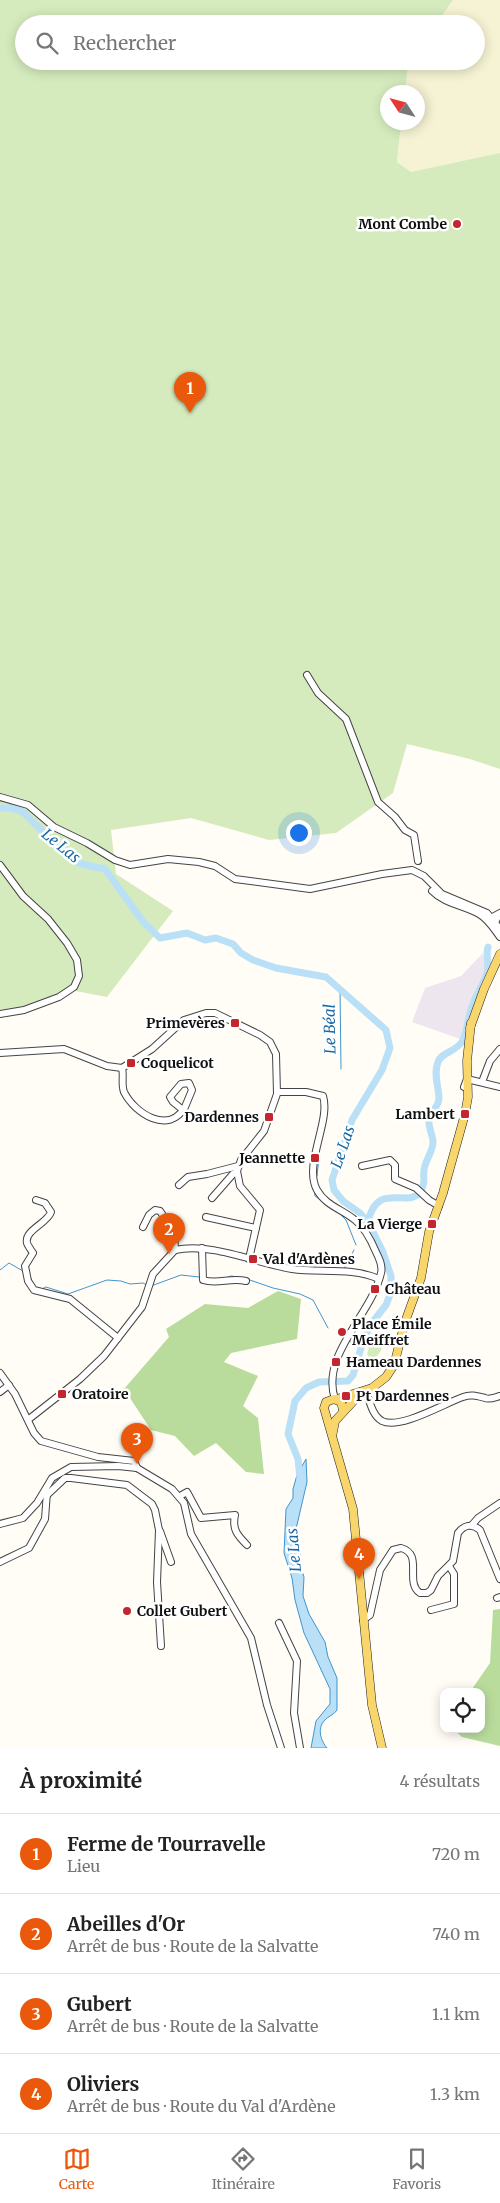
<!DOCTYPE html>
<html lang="fr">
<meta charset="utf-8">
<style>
:root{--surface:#fff;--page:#f6f6f6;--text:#222;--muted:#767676;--line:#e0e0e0;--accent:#ea580c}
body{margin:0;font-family:Merriweather,serif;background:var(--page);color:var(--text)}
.controls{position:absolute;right:15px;bottom:15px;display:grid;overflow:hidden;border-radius:10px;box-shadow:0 2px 12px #0003}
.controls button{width:45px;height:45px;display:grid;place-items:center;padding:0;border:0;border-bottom:1px solid var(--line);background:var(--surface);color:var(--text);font:25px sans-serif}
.compass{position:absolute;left:380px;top:85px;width:45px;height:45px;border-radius:50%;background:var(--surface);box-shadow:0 2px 12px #0003;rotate:306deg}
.you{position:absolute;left:298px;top:832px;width:18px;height:18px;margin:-12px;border:4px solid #fff;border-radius:50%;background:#1a73e8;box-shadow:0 0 0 8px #1a73e833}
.badge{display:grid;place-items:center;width:32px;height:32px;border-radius:50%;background:var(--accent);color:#fff;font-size:16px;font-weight:700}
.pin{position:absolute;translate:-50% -41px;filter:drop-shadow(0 1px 2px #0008)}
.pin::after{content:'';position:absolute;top:26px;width:18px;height:15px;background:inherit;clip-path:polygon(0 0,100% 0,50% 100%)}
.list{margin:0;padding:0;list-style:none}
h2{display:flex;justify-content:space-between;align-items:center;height:65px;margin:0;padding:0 20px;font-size:21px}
h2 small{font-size:16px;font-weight:400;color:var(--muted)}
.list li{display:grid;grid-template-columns:32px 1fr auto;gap:15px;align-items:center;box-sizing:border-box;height:80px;padding:0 20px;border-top:1px solid var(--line)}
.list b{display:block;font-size:19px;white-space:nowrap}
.list p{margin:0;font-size:16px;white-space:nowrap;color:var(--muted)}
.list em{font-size:16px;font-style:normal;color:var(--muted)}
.icon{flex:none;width:28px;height:28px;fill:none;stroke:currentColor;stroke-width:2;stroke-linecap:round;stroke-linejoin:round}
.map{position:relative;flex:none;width:500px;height:1748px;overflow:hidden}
.search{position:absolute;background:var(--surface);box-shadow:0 2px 12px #0003;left:15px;right:15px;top:15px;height:55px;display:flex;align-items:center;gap:12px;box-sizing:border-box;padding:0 18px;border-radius:28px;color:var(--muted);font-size:19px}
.sheet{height:385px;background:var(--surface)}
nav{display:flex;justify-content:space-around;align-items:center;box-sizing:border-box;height:70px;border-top:1px solid var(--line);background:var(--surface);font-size:14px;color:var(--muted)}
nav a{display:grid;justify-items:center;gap:2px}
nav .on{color:var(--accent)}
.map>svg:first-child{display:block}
</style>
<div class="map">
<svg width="500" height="1748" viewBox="0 0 500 1748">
<rect width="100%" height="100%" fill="#fffdf5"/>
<path fill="#eee6ef" d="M483 953 486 971 475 992 460 1039 412 1022 425 988 461 976Z"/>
<path fill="#f6f3d4" d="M453 0H500V162L437 167 411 172 397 162 401 123 418 122V92H405L408 65 410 61H476V24H436Z"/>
<g fill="#d5ebbd">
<path d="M0 0H453L436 24H24V61H410L408 65 405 92H388V122L401 123 397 162 411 172 500 153V769L470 759 407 744 393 793 336 833 269 840 191 818 111 830 116 874 173 911 107 997 70 990 40 1005 0 1013Z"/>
<path d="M374 1337 381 1339C385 1347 379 1357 370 1360L367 1354 371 1340Z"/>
</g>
<g fill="#b9dc9c">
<path d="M278 1291 301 1299 297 1339 231 1353 224 1362 258 1376 243 1406 258 1418 264 1474 246 1472 216 1443 194 1456 175 1436 151 1430 124 1389 169 1337 166 1329 205 1304 248 1308Z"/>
<path d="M500 1609V1746L462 1737 453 1729H481V1692H470L490 1663 493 1610Z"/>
</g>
<path fill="#b9e0f7" stroke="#3f96cf" d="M306 1459 307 1482 296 1529 299 1543 301 1568 304 1577 303 1596 309 1614 325 1642 328 1657 337 1678V1710C334 1715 328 1716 324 1721 317 1729 321 1741 327 1748H311L316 1721 330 1704V1689L304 1633 295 1600 292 1578 284 1553 286 1509 293 1498V1489L297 1475Z"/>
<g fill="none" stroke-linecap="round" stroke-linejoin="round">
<g stroke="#3f96cf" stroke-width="1">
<path d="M340 988 341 1069"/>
<path d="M317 1176 319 1157"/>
<path d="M314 1189 315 1196 330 1207"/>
<path d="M339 1213 346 1220 356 1245"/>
<path d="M344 1269 354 1250"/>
<path d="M0 1270 9 1263 23 1271"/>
<path d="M30 1276 33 1284"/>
<path d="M225 1278 231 1276 238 1277"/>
<path d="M247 1279 273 1288 300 1294 313 1300 328 1328"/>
<path d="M151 1286 181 1275 199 1277"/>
<path d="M42 1289 46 1287 68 1294 107 1280 121 1281 130 1284 143 1283 147 1285"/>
<path d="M349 1341 361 1349"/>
</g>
<g stroke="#b9e0f7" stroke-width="7">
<path d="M0 808H10L22 811 59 848 81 864 105 869 144 923 160 938 187 933 205 940 216 938 233 944 241 953 253 960 276 968 326 977 386 1030 390 1048 382 1070 352 1120 332 1180 334 1190 343 1201 360 1213 368 1222 383 1252 391 1276V1292L386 1305 371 1324 363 1341 353 1375 348 1381 319 1382 306 1388 295 1401 288 1434 298 1459 300 1479"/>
<path d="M368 1222C378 1176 414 1215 423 1186 425 1181 423 1176 424 1171 424 1161 433 1153 433 1142 433 1135 428 1128 429 1120 431 1112 438 1107 439 1099 439 1088 433 1074 438 1062 441 1052 457 1052 463 1040 468 1029 468 1015 473 1004 477 993 484 983 487 973 490 965 485 957 488 947"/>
</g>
<defs>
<g id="minor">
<path d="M307 675 318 693 346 719 378 802 395 817 405 830 414 835 418 861"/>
<path d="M0 797 28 805 54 827 87 843 115 860 130 865 168 859 199 862 215 866 235 879 310 889 382 874 412 870 424 876 442 894 487 913 500 929"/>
<path d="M0 865 23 896 48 919 67 943 77 960 79 976 74 987 59 997 24 1010 0 1014"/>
<path d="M432 891C445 904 463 905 479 914 488 919 494 929 500 937"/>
<path d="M489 919 500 913 493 926"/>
<path d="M0 1053 64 1049 107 1066 122 1068 152 1049 184 1020 206 1013H215L260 1035 270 1042 276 1054 277 1094 264 1131 241 1160 237 1171 240 1186 260 1210 249 1259"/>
<path d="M122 1068C124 1076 121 1084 124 1092 135 1114 169 1135 185 1107L192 1090 189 1083 181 1084 170 1097 173 1102 183 1110"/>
<path d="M482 1082 490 1061 500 1049"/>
<path d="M464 1087 467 1079 500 1087"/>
<path d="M277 1092H306L323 1096C331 1121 303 1165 317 1190 326 1206 342 1209 355 1220 365 1228 371 1240 376 1252 379 1258 383 1266 381 1273 372 1314 320 1355 335 1399"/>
<path d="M362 1166 390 1160 395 1165V1179L416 1188 429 1200 439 1206"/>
<path d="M179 1185 188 1177 207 1174 238 1166"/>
<path d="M212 1198 233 1174 237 1172"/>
<path d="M36 1200 45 1203 51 1212C48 1223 24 1230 27 1243 28 1246 31 1250 33 1253L25 1266 28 1281 34 1290 70 1299 118 1338"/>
<path d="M206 1217 256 1228"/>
<path d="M143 1227 149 1215 155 1210 160 1211 174 1232 175 1250"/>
<path d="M202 1248 203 1280C218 1285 230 1277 246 1281"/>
<path d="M0 1373 15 1394 34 1433 41 1441 98 1457 134 1461 137 1468"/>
<path d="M366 1391C370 1402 372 1415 382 1421 400 1430 445 1403 463 1397 471 1394 477 1396 485 1398 489 1400 496 1397 500 1396"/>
<path d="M0 1392 9 1385"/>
<path d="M29 1419 80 1379 104 1356 142 1307 153 1274 175 1250C211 1242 255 1263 292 1269 320 1273 352 1267 379 1279"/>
<path d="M47 1495 65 1478H71L127 1485 152 1504 155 1510 159 1530 157 1582 161 1646"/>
<path d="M180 1496 187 1492 201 1518 235 1515C232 1529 237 1535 247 1545"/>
<path d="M0 1524 23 1518 37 1503 52 1478 71 1467 118 1466 137 1468 172 1489 184 1503 191 1534 251 1638 267 1705 281 1748"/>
<path d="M472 1525 478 1518 500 1503"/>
<path d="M160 1531 171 1562"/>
<path d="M0 1562 29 1548 45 1519 47 1492"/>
<path d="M497 1598 500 1597"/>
<path d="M431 1610 454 1604V1574L449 1566"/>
<path d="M363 1620 370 1615 380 1570 393 1550 401 1548C424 1554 404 1582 420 1593H427L431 1590 438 1576 453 1561 458 1533C464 1525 472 1523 480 1530L500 1579"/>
<path d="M279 1623 297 1661 294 1713 300 1748"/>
</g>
<g id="major">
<path d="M470 1028 484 989 500 954"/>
<path d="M337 1399 372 1388 386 1377 394 1365 405 1322 421 1278 429 1232 443 1193 465 1114 468 1097 467 1061 471 1023"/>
<path d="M343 1410 341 1402 334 1399 326 1402 324 1408 353 1509 372 1705 382 1748"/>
<path d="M333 1432 335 1421 360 1394"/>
</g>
</defs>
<use href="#minor" stroke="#444" stroke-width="8"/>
<use href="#major" stroke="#222" stroke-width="9"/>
<use href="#minor" stroke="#fff" stroke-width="6"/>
<use href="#major" stroke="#f9d66b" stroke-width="8"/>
</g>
<g fill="#c4262e" stroke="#fff" stroke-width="2">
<circle cx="457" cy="224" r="5"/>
<rect x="230" y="1018" width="10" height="10" rx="2.5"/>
<rect x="126" y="1058" width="10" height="10" rx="2.5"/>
<rect x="460" y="1109" width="10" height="10" rx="2.5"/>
<rect x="264" y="1112" width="10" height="10" rx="2.5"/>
<rect x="310" y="1153" width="10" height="10" rx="2.5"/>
<rect x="427" y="1219" width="10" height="10" rx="2.5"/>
<rect x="248" y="1254" width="10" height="10" rx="2.5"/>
<rect x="370" y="1284" width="10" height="10" rx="2.5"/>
<circle cx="342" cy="1332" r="5"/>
<rect x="331" y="1357" width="10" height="10" rx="2.5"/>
<rect x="57" y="1389" width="10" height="10" rx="2.5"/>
<rect x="341" y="1391" width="10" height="10" rx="2.5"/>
<circle cx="127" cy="1611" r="5"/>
</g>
<g text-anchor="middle" stroke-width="5" stroke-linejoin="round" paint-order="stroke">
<g font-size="14" font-weight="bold" fill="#111" stroke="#fff" text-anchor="start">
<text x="447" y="229" text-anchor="end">Mont Combe</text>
<text x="225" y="1028" text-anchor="end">Primevères</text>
<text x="141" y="1068">Coquelicot</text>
<text x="455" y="1119" text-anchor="end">Lambert</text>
<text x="259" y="1122" text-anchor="end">Dardennes</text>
<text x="305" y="1163" text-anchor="end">Jeannette</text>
<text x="422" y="1229" text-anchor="end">La Vierge</text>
<text x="263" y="1264">Val d'Ardènes</text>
<text x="385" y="1294">Château</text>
<text x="352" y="1329">Place Émile<tspan x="352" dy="16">Meiffret</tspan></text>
<text x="346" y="1367">Hameau Dardennes</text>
<text x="72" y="1399">Oratoire</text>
<text x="356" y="1401">Pt Dardennes</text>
<text x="137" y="1616">Collet Gubert</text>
</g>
<g font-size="15" font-style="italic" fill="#1768a6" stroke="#fff">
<text transform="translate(61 846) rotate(39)" y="5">Le Las</text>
<text transform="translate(330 1029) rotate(-91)" y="5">Le Béal</text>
<text transform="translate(343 1147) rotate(-71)" y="5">Le Las</text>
<text transform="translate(294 1550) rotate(-95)" y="5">Le Las</text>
</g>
</g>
</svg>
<div class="controls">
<button><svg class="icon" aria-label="locate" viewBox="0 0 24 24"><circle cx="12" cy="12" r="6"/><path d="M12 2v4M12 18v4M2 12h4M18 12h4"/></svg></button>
</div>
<svg class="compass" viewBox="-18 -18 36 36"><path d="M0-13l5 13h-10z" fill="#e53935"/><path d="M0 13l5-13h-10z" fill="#767676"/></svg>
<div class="you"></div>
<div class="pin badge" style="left:190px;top:413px">1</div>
<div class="pin badge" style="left:169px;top:1254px">2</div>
<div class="pin badge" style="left:137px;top:1464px">3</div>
<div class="pin badge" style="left:359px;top:1579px">4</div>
<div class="search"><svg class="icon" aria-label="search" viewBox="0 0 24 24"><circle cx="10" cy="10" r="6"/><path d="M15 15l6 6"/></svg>Rechercher</div>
</div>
<section class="sheet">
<h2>À proximité<small>4 résultats</small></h2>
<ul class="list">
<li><span class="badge">1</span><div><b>Ferme de Tourravelle</b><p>Lieu</p></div><em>720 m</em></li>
<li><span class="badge">2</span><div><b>Abeilles d'Or</b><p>Arrêt de bus · Route de la Salvatte</p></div><em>740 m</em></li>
<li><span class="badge">3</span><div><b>Gubert</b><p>Arrêt de bus · Route de la Salvatte</p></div><em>1.1 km</em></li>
<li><span class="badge">4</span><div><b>Oliviers</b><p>Arrêt de bus · Route du Val d'Ardène</p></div><em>1.3 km</em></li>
</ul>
</section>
<nav>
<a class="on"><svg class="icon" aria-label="map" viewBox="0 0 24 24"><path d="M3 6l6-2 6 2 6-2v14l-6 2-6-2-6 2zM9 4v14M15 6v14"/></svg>Carte</a>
<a><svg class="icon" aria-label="directions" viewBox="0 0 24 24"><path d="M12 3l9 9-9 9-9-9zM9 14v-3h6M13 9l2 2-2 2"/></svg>Itinéraire</a>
<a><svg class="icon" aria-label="saved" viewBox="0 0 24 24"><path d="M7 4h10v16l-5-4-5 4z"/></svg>Favoris</a>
</nav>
